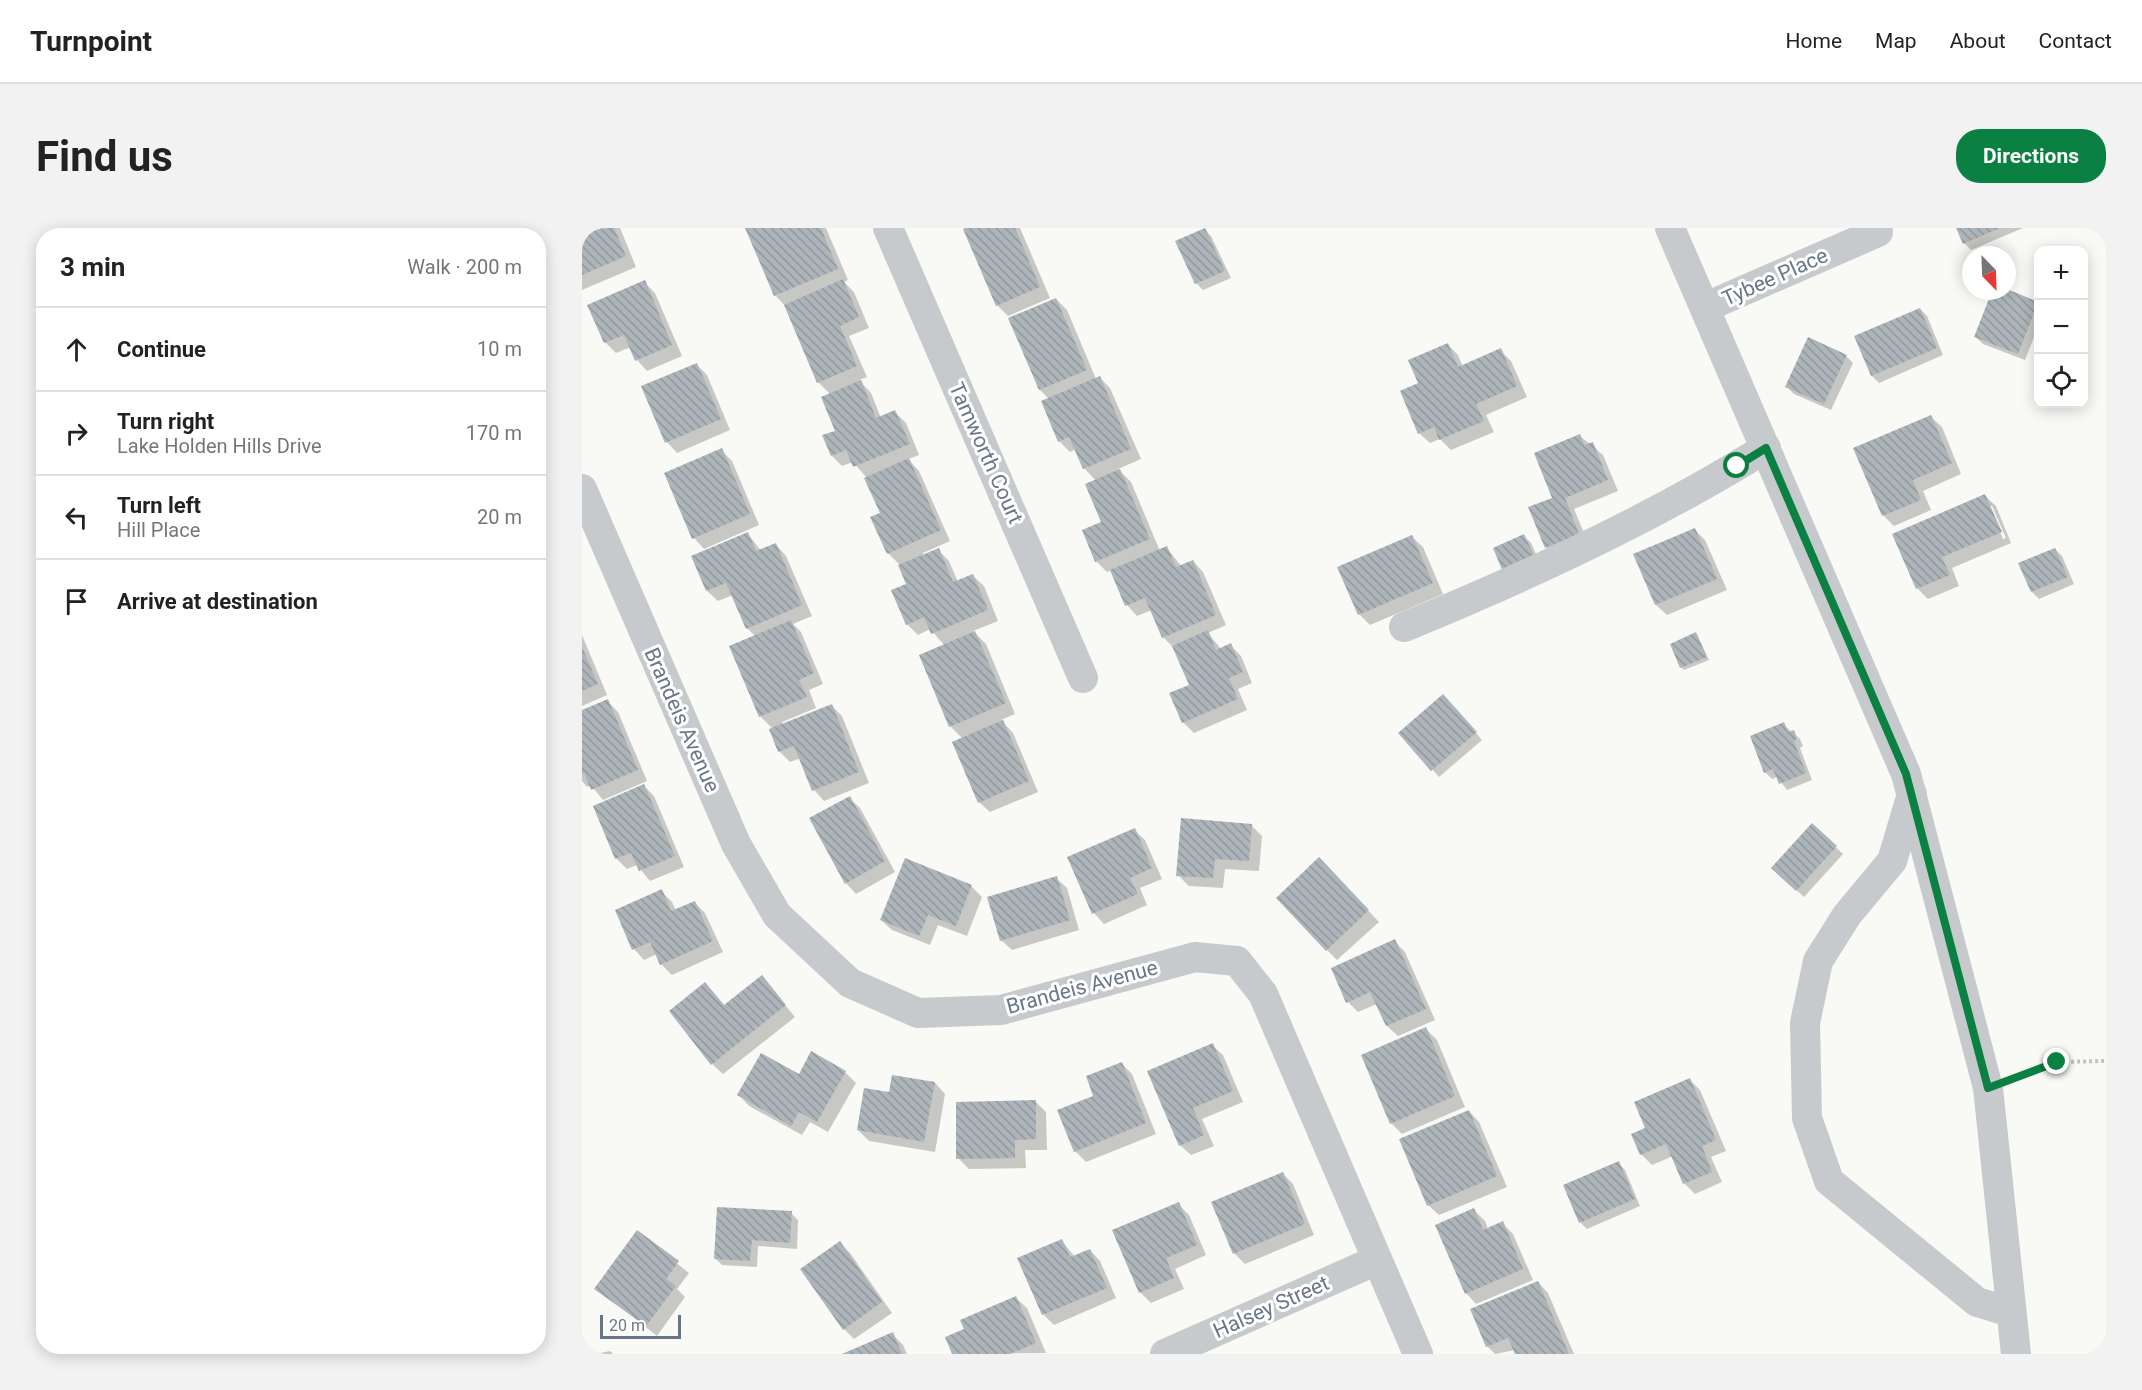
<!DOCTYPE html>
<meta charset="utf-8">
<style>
:root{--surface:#fff;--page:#f2f2f2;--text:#222;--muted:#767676;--line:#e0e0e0;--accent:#0b8043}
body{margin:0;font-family:Roboto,sans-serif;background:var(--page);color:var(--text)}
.controls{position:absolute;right:18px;top:18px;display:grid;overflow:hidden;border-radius:12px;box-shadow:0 3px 15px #0003}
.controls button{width:54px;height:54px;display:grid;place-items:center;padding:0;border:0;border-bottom:2px solid var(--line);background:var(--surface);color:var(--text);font:30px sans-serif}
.compass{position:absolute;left:1380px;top:18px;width:54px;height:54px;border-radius:50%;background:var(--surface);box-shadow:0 3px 15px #0003;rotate:157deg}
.scale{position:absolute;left:18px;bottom:15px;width:81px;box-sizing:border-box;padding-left:6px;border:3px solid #677788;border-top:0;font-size:16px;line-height:21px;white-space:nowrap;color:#677788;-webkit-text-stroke:4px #fff;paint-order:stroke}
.stop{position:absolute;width:18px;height:18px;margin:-14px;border:4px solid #0b8043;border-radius:50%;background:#fff}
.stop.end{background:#0b8043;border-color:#fff;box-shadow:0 2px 6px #0008}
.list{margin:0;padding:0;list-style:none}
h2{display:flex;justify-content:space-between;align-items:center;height:78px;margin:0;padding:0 24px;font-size:26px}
h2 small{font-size:20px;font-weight:400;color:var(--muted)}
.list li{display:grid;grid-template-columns:39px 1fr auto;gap:18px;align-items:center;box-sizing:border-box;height:84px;padding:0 24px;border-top:2px solid var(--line)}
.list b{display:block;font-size:22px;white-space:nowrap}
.list p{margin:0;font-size:20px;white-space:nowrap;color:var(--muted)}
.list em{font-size:20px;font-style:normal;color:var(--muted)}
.icon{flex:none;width:33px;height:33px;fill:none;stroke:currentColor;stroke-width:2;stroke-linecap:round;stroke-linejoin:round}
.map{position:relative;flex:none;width:1524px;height:1126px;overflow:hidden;border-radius:24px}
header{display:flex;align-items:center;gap:36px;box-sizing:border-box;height:84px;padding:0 30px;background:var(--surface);border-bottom:2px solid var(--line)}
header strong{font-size:28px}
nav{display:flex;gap:33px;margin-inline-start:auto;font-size:21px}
.intro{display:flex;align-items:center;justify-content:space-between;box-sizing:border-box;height:144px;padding:0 36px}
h1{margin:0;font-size:42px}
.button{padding:15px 27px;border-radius:24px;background:var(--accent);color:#fff;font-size:21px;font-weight:700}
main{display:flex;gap:36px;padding:0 36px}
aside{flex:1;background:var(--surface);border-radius:24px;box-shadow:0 3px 15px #0003}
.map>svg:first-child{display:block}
</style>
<header>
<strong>Turnpoint</strong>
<nav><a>Home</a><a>Map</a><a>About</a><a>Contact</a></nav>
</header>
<div class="intro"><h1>Find us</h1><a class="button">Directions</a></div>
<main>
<aside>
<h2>3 min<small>Walk · 200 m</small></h2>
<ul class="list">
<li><svg class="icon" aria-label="ahead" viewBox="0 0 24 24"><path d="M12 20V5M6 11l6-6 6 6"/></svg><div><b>Continue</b></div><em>10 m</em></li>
<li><svg class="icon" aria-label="right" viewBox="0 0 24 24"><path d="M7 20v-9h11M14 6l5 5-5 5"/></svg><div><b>Turn right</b><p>Lake Holden Hills Drive</p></div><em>170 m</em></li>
<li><svg class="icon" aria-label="left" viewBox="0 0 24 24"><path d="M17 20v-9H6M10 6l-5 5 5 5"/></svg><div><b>Turn left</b><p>Hill Place</p></div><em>20 m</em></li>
<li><svg class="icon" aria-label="arrive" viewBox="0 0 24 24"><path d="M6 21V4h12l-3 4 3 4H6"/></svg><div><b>Arrive at destination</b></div></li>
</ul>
</aside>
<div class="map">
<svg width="1524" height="1126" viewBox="0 0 1524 1126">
<defs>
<pattern id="building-back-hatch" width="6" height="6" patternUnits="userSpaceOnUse" patternTransform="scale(1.5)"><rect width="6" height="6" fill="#adb5bb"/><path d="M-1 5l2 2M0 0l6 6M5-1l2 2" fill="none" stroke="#91989e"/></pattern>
</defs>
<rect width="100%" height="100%" fill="#f9f9f6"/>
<g fill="#0003" fill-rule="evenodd">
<path d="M0 0H38L54 39 0 62Z"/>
<path d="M165 0H244L266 52 262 54 272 64 287 100 267 108 285 149 277 152 289 165 299 190 313 184 324 195 337 227 326 231 337 243 368 313 341 325 342 328 356 322 367 333 376 354 391 348 402 358 416 393 391 403 404 416 433 486 419 492 431 505 456 564 408 584 397 574 381 511 368 498 363 418 348 401 336 407 325 396V356L317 336 306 325 300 285 284 249 271 234 260 238 250 228 254 203 248 166 236 154 204 79 193 67Z"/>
<path d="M386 0H438L468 70 426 88 415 77Z"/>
<path d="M1376 0H1441L1389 22 1382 15Z"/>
<path d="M622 1 629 8 649 50 621 62 614 55Z"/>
<path d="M62 54 73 65 100 128 65 143 55 132 49 119 34 125 23 114Z"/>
<path d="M1425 63 1456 75V99L1443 132 1401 116 1394 109Z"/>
<path d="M474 71 485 82 514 151 518 150 528 160 559 231 536 241 549 254 578 323 585 320 599 338 611 333 621 344 644 397 626 405 639 421 648 417 659 428 670 455 656 461 665 482 612 505 601 494 609 457 592 420 581 409 570 382 555 388 545 377 530 342 525 344 514 333 521 295 514 253 502 240 494 221 488 224 477 213 467 171 458 162Z"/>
<path d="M1338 81 1345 88 1361 127 1297 155 1290 148 1274 109Z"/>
<path d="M866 117 876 127 881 139 918 122 929 133 945 169 904 187 912 204 869 222 858 211 848 215 837 205Z"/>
<path d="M1264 128 1271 135 1249 182 1212 166 1205 159Z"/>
<path d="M115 137 125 147 148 202 95 225 85 214Z"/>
<path d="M1349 189 1360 199 1379 246 1341 263 1349 282 1312 298 1301 287Z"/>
<path d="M998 208 1021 227 1036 263 992 281 1007 317 975 330 964 319 972 271Z"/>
<path d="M139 222 150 233 177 297 122 321 112 310Z"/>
<path d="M1403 268 1414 278 1429 315 1370 340 1377 358 1346 371 1335 360ZM1407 278H1410L1424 310 1421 311Z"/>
<path d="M1113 302 1123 312 1145 362 1085 387 1074 377 1053 327Z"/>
<path d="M166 306 179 323 194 317 204 328 230 388 211 396 219 404 241 456 227 462 234 480 200 494 201 497 249 477 260 488 287 555 242 573 232 562 219 530 208 534 197 523 191 501 178 488 174 409 165 400 151 367 136 373 125 363Z"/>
<path d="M942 308 949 315 959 337 929 350Z"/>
<path d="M830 309 841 319 861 366 788 397 777 386Z"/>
<path d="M1473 321 1480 328 1492 356 1457 371 1450 364Z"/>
<path d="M1114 406 1127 432 1102 442 1099 439Z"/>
<path d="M0 407 25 467 0 478Z"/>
<path d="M25 473 36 484 65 553 21 572 9 557 5 559 0 553V484Z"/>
<path d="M868 475 900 512 857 549 819 505Z"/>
<path d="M1201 496 1218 511 1221 518 1218 520 1230 552 1205 562 1195 549 1190 551 1183 544Z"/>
<path d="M62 558 72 568 102 639 68 653 55 637 45 641 34 630Z"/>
<path d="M267 570 278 580 313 644 274 666 264 655Z"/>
<path d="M669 597 680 608 677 643 643 641 641 660 607 658 596 647Z"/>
<path d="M1230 597 1261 626 1222 669 1198 647Z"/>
<path d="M552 602 563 612 580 651 558 660 565 677 522 696 512 685Z"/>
<path d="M737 631 797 694 755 732 745 722Z"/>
<path d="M324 632 390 659 400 669 385 708 356 697 348 717 310 702 299 692Z"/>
<path d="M474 650 485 660 497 702 430 722 419 712Z"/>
<path d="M79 663 90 674 94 683 112 674 123 685 141 724 90 747 79 736 75 726 62 732 52 721 35 683Z"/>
<path d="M812 713 823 724 853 792 816 808 805 798 795 776 776 784 766 774Z"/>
<path d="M180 749 213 789 141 846 130 836 123 756 143 778Z"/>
<path d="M844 801 855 812 883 879 820 906 809 895Z"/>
<path d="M630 817 641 827 661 874 620 891 632 918 609 927 598 917Z"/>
<path d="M539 835 550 846 574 906 504 934 493 923 513 869Z"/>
<path d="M263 844 274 855 246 904 228 894 220 907 167 878 157 867 217 848Z"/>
<path d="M1108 852 1118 862 1144 923 1129 929 1140 954 1113 966 1102 955 1091 928 1070 937 1059 926 1065 901Z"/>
<path d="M353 855 363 866 353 924 287 913 276 902 309 866Z"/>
<path d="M453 873 464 884 465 922H443L444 940 387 941 376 930Z"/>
<path d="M887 883 897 894 925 959 857 987 846 977Z"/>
<path d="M1036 935 1043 942 1058 978 1005 1001 998 994Z"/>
<path d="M700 945 711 956 732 1007 663 1036 652 1025 631 975Z"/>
<path d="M596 976 607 987 624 1027 593 1041 602 1061 569 1075 558 1064Z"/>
<path d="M892 982 903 993 906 1001 920 995 931 1006 951 1052 894 1076 884 1065Z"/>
<path d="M209 985 216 992 215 1021 176 1018 175 1039 140 1037 133 1030Z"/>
<path d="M55 1004 107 1045 95 1061 103 1069 75 1108 14 1060Z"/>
<path d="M480 1013 493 1029 508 1022 518 1033 534 1070 472 1097 461 1086Z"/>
<path d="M257 1014 268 1025 310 1085 272 1111 262 1101Z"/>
<path d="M956 1054 966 1065 992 1126H935L933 1122 913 1126 905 1118Z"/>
<path d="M434 1070 445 1080 464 1125 372 1126 384 1102Z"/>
<path d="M310 1106 321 1117 325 1126H264Z"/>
<path d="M28 1123 31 1126H14Z"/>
</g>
<g fill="url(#building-back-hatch)">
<path d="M0 0H32L44 28 0 47Z"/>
<path d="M163 0H239L256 41 192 68Z"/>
<path d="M383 0H433L458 59 414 78 381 1Z"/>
<path d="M623 0 643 43 613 56 593 13Z"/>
<path d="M1374 0H1418L1381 16Z"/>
<path d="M261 51 277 89 258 98 275 138 235 155 202 77Z"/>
<path d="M63 52 90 117 53 133 42 107 22 115 5 77Z"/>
<path d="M1425 61 1456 74 1436 126 1392 109 1410 63Z"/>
<path d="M474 70 505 142 457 162 426 90Z"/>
<path d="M1338 80 1355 120 1289 148 1272 108Z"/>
<path d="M1226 109 1265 127 1242 176 1203 159Z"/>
<path d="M866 115 876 139 919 120 935 158 894 176 902 193 857 212 852 199 836 206 818 163 836 155 826 132Z"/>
<path d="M115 135 139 191 83 215 59 158Z"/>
<path d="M518 148 549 221 501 241 487 209 476 214 459 173Z"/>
<path d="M279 152 294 190 313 182 328 216 271 239 264 222 249 228 240 207 253 203 239 169Z"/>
<path d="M1349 187 1370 235 1331 252 1339 272 1300 288 1271 220Z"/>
<path d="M998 206 1002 217 1011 214 1026 252 983 270 997 306 963 320 946 279 970 270 952 225Z"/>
<path d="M140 220 168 286 110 311 82 245Z"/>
<path d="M327 230 359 302 305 326 288 289 298 285 282 250Z"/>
<path d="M538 241 568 311 513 334 500 302 519 294 503 256Z"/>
<path d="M1403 266 1420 304 1360 329 1368 347 1334 361 1310 306Z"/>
<path d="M1113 300 1135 351 1073 377 1051 326Z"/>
<path d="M166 304 174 323 194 315 220 377 164 401 144 355 124 363 109 328Z"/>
<path d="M942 306 953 330 921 344 911 320Z"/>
<path d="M830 307 851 355 776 387 755 339Z"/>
<path d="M585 318 594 339 611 332 634 387 580 410 563 370 543 378 528 342Z"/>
<path d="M357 320 371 354 391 346 406 382 349 406 342 389 324 397 309 362 324 356 316 337Z"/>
<path d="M1473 320 1486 349 1449 364 1436 335Z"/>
<path d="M209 392 232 445 217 452 225 469 177 489 147 418Z"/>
<path d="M626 402 634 422 649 415 661 444 647 450 656 471 600 495 587 465 607 457 590 418Z"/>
<path d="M393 403 424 475 367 499 337 427Z"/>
<path d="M1114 404 1125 429 1098 440 1088 416Z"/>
<path d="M0 419 16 456 0 463Z"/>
<path d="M861 466 895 504 849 543 816 505Z"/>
<path d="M26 471 56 542 9 562 2 545 0 546V482Z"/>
<path d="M250 476 277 544 230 563 212 518 196 524 187 501Z"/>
<path d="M421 492 447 553 396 575 370 514Z"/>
<path d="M1202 494 1206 504 1212 502 1215 510 1212 513 1224 545 1197 556 1191 541 1182 545 1168 508Z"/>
<path d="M62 556 93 628 57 643 49 625 33 631 11 578Z"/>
<path d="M268 568 303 633 263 656 227 590Z"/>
<path d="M599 590 670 596 667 633 633 631 631 650 594 648Z"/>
<path d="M1230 595 1255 618 1214 663 1189 640Z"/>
<path d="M553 600 570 640 548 650 556 666 510 686 485 629Z"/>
<path d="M737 629 787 682 744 723 694 670Z"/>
<path d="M323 630 390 657 374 698 346 687 337 708 298 692Z"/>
<path d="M475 648 488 692 418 713 405 669Z"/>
<path d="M80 661 89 683 113 673 131 713 78 737 68 714 50 722 33 682Z"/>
<path d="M813 711 844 781 804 798 788 764 764 775 749 740Z"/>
<path d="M180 747 204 777 129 837 87 783 123 754 142 777Z"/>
<path d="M844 799 873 868 808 896 779 827Z"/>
<path d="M631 815 651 863 611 880 622 907 597 918 565 843Z"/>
<path d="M229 823 264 843 235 894 217 884 209 898 155 867 179 825 217 846Z"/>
<path d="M540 834 564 895 492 924 475 882 511 868 504 848Z"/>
<path d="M310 847 353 854 342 914 275 902 282 860 307 864Z"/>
<path d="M1108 850 1134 912 1120 918 1130 944 1101 956 1084 916 1058 927 1049 906 1063 900 1052 874Z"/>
<path d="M454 872V911L433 912V930L374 931V874Z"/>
<path d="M887 882 915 948 845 978 817 911Z"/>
<path d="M1037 933 1053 971 997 995 981 957Z"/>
<path d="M701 944 723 996 651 1026 629 974Z"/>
<path d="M597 974 615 1017 584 1030 592 1050 557 1065 530 1002Z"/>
<path d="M135 979 210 983 208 1015 170 1012 168 1033 132 1031Z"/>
<path d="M892 980 901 1002 921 993 941 1041 883 1066 853 997Z"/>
<path d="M55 1002 97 1033 84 1051 94 1058 64 1098 12 1061Z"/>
<path d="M480 1011 488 1029 508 1021 525 1060 460 1087 435 1030Z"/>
<path d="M258 1013 300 1074 261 1102 218 1041Z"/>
<path d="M956 1053 987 1126H933L926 1110 904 1119 888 1081Z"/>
<path d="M434 1068 454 1115 428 1126H370L363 1109 382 1101 378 1092Z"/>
<path d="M311 1104 320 1126H260Z"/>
</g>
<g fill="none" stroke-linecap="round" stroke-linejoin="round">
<path stroke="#c0c2c4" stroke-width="4" stroke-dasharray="3 3" stroke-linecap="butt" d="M1432 850 1475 834 1524 833"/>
<g stroke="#c6cacd" stroke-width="30">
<path d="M306 0 501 450"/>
<path d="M1088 0 1324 546 1406 860 1434 1126"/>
<path d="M1124 79 1296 4"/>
<path d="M0 261 154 616 195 687 268 755 336 785 419 782 613 729 655 733 681 766 836 1126"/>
<path d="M822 399C947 348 1070 291 1184 220"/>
<path d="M1330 566 1310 633 1265 687 1236 733 1223 795 1225 890 1247 953 1395 1074 1428 1084"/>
<path d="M583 1126 795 1032"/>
</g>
</g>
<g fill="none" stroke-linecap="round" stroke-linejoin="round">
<path stroke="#0b8043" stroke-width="8" d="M1155 238 1184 220 1324 546 1406 860 1475 834"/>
</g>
<g text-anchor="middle" stroke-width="6" stroke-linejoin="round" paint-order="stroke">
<g font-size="21" fill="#677788" stroke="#fff">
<text transform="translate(1193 49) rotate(-24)" y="7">Tybee Place</text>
<text transform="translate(404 225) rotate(66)" y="7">Tamworth Court</text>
<text transform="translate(100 492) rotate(66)" y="7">Brandeis Avenue</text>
<text transform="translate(500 759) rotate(-15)" y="7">Brandeis Avenue</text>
<text transform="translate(689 1079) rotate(-24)" y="7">Halsey Street</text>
</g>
</g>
</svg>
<div class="controls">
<button>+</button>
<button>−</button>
<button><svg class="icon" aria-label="locate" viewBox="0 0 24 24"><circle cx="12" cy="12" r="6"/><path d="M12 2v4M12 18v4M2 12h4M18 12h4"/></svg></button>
</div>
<svg class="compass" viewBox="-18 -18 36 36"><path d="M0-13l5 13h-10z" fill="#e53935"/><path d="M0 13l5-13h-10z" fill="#767676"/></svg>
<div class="scale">20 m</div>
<div class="stop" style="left:1155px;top:238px"></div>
<div class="stop end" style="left:1475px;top:834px"></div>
</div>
</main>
